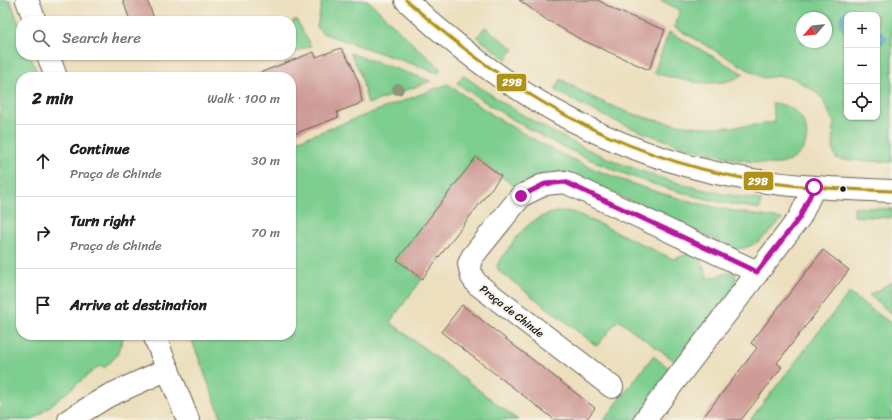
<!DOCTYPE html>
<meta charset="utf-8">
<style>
:root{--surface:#fff;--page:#f2f2f2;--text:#202124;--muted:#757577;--line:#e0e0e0}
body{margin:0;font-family:Sriracha,sans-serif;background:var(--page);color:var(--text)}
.controls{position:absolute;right:12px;top:12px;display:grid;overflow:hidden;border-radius:8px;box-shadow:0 1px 3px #0004}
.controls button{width:36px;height:36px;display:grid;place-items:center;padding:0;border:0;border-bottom:1px solid var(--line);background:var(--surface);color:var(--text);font:20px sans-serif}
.compass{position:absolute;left:796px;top:12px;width:36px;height:36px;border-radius:50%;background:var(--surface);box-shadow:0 1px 3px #0004;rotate:242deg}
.stop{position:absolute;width:12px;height:12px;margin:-9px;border:3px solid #b5179e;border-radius:50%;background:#fff}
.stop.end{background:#b5179e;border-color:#fff;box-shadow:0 1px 4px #0008}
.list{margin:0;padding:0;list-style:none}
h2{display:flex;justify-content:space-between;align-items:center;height:52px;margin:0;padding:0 16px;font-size:17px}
h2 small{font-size:13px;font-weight:400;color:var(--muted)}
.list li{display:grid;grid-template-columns:26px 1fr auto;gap:12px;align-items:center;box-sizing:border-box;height:72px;padding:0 16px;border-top:1px solid var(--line)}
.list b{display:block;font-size:15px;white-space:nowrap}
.list p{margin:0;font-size:13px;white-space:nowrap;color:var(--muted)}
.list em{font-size:13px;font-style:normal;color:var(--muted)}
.icon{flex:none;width:22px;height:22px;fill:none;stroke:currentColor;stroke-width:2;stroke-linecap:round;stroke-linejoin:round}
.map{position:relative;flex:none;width:892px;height:420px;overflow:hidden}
.search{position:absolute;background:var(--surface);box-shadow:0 1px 3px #0004;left:16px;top:16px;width:280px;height:44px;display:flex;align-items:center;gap:10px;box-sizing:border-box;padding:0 14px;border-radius:16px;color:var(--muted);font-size:15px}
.panel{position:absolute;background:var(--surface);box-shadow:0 1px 3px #0004;left:16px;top:72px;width:280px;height:268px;border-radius:16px}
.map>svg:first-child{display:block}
</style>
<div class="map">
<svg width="892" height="420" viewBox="0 0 892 420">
<rect width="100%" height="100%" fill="#f7f3e8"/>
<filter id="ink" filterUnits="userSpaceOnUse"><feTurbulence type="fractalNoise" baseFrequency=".025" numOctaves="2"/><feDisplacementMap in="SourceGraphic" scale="8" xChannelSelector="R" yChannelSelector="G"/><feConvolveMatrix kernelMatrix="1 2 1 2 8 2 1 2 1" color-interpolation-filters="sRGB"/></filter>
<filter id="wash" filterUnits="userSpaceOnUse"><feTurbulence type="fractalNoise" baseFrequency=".012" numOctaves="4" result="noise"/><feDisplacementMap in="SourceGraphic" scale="16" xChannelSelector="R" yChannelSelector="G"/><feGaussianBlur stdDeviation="0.9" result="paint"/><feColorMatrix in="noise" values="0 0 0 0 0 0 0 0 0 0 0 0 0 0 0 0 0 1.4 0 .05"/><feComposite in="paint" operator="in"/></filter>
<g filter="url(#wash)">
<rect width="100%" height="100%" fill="#ecdfbd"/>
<g fill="#7dce8f" stroke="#4c7556" fill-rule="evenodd">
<path d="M0 0H10L21 30V55H30L39 77H21V335H124L117 355 106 367 99 366 33 420H0Z"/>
<path d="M322 0H368L414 45 441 69 438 73 322 33 317 27Z"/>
<path d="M660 0H892V162L842 160 836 158 833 151 834 123 823 100 815 91 793 78 780 76 763 78 674 27 680 10ZM847 15H877V117H847ZM802 18H826V42H802Z"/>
<path d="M296 19 311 46 291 53V23Z"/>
<path d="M485 27 514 49 506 59 477 37Z"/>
<path d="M669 32 744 74C718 91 681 80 654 73Z"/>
<path d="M350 53 431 81 368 104 360 72Z"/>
<path d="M463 75C551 140 652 186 761 200L760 209C649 193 548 148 457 83Z"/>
<path d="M561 79C627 122 698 136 775 122L772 103C811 105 820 152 784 163 775 166 764 163 754 162 688 152 613 125 555 90Z"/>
<path d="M448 84C552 161 653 201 782 219 767 234 756 249 734 249L567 172C547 172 533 176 515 187L476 157 397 260 422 279 390 322 518 420H222L190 335H291V143Z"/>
<path d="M854 207 892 209V218L854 216Z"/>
<path d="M565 211 576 213 673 259 692 253 699 255 708 279 734 271 738 287 679 364 618 320 597 346 499 271 497 266 499 261C520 234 529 214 565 211Z"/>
<path d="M892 282V314L869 295Z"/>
<path d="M849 293 892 324V420H750Z"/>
<path d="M653 356 674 372 637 420H604Z"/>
</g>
<g fill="#59a9d4" stroke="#3a6278">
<path d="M853 9H859L868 15H847L846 33 841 26V16L847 10Z"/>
<path d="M877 28 887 38 882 43 877 44Z"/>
</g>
<g id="blocks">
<g fill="#cf9b97">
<path d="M123 0H147L155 21H130Z"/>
<path d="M519 0H598L615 10 665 30 649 70 580 39 547 20Z"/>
<path d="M341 48 351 64 359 84 362 103 337 112 339 117 291 135V77H254V75L314 52 316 57Z"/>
<path d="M476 157 501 176 422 279 397 260Z"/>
<path d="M823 250 849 270 777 363 782 367 741 420H701L757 348 751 343Z"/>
<path d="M462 305 595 408 586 420H555L441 332Z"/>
</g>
</g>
</g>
<g filter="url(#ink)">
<use href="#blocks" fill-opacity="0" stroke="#656054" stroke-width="1"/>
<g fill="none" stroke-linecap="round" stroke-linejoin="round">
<defs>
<g id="minor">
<path d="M406 0C502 91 615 157 747 179 795 187 843 189 892 191"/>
<path d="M612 387 477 284 472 277 469 264 472 257 521 196 545 184 565 182 757 272"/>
<path d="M69 420 108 396 168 369"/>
<path d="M645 420 800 217 814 187"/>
</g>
<g id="primary">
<path d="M27 0 35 21"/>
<path d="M48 55 56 77"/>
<path d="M154 335 188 420"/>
</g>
</defs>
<use href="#minor" stroke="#656054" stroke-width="24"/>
<use href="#primary" stroke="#656054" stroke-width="24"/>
<use href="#minor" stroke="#fff" stroke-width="22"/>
<use href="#primary" stroke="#fff" stroke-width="22"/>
<defs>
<path id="bus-1" d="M406 0C508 91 611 154 747 179 795 188 844 189 892 191"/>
</defs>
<use href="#bus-1" stroke="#f7f3e8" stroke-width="6"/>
<use href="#bus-1" stroke="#b09217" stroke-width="3"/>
</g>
<circle fill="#8c967a" cx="398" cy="89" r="6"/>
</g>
<g fill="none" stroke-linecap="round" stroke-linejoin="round" filter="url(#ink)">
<path stroke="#b5179e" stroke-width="5" d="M521 196 545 184 565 182 757 272 800 217 814 187"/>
</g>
<circle fill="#1c1c1c" stroke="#f7f3e8" stroke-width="1.5" cx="843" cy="189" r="3.5"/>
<g text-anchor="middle" stroke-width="4" stroke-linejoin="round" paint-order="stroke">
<g font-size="11" fill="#1c1c1c" stroke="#f7f3e8">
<text transform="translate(512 311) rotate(38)" y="4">Praça de Chinde</text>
</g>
</g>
<g stroke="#f7f3e8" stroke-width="1.5">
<rect x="496" y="73" width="31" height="19" rx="4" fill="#b09217"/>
<rect x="743" y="171" width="31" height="20" rx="4" fill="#b09217"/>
</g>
<g font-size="11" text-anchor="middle" font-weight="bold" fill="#fff">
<text x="512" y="86">29B</text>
<text x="758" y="185">29B</text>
</g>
</svg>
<div class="controls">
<button>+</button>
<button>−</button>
<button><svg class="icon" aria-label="locate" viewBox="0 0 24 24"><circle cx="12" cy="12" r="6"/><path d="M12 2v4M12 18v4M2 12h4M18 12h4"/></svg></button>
</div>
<svg class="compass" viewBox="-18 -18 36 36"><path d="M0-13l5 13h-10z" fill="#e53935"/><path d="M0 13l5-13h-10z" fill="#757577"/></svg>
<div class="stop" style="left:814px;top:187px"></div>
<div class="stop end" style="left:521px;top:196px"></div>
<div class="search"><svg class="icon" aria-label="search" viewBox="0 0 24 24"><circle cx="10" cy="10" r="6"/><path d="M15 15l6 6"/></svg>Search here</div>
<section class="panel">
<h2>2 min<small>Walk · 100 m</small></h2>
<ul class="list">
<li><svg class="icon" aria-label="ahead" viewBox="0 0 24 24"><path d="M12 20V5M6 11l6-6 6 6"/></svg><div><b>Continue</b><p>Praça de Chinde</p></div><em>30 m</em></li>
<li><svg class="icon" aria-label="right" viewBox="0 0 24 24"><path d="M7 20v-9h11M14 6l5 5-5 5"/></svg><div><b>Turn right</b><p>Praça de Chinde</p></div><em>70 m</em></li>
<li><svg class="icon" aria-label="arrive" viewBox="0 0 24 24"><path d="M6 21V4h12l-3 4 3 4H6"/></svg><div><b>Arrive at destination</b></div></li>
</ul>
</section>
</div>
